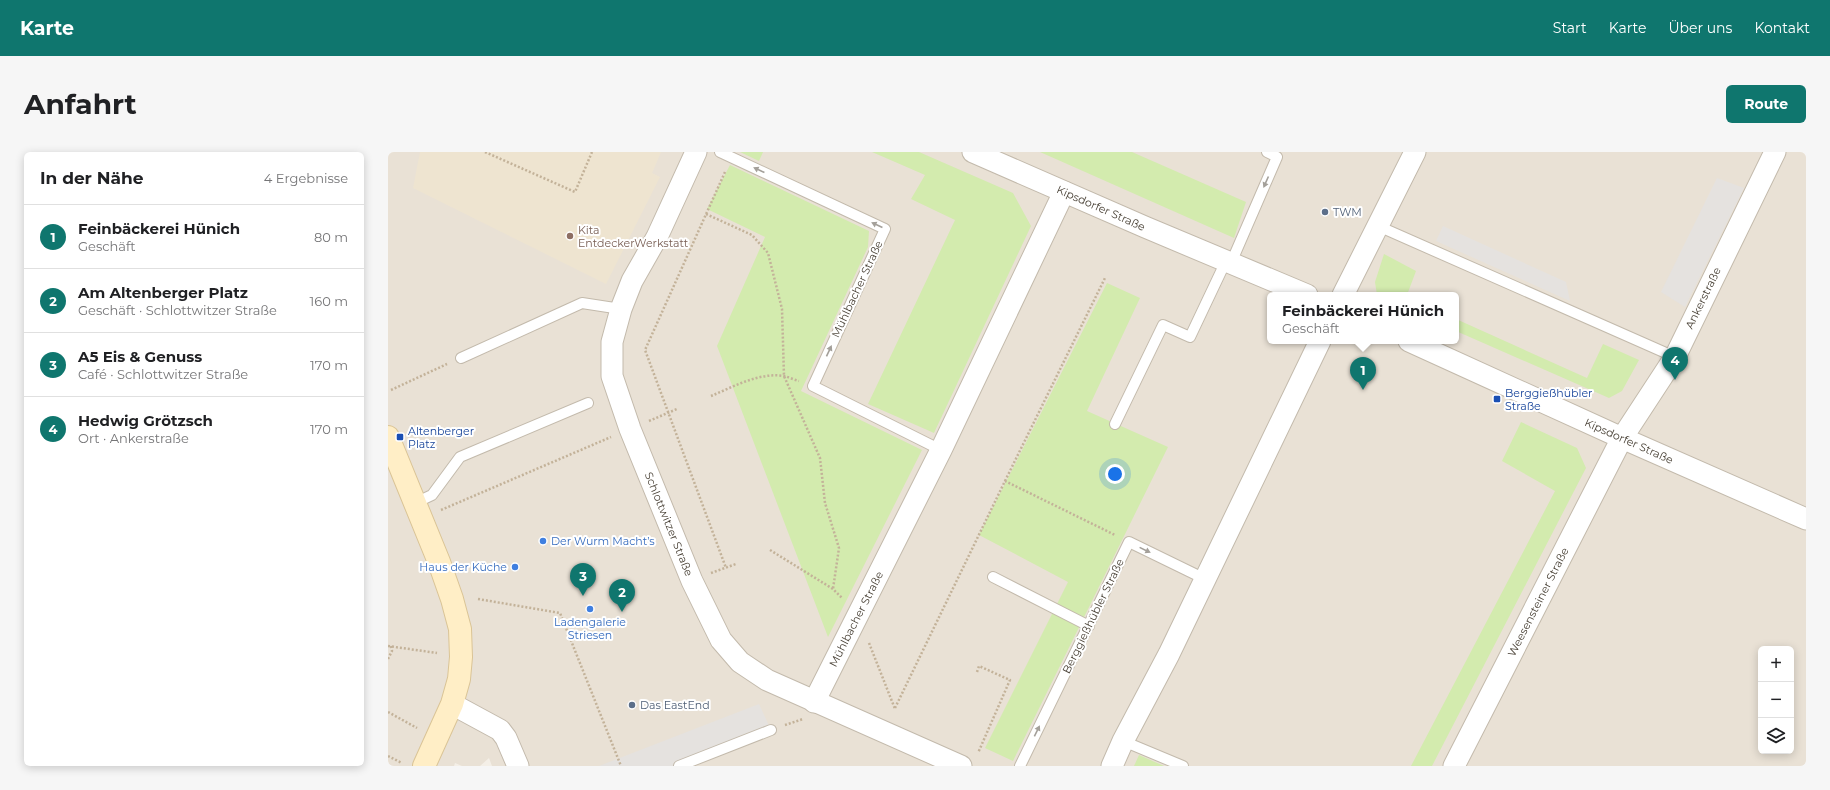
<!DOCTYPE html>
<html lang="de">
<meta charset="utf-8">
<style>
:root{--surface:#fff;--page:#f6f6f6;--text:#202124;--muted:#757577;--line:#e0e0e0;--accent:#0f766e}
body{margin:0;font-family:Montserrat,sans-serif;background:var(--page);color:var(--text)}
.controls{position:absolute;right:12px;bottom:12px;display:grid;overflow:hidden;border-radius:6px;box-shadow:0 2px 10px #0003}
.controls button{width:36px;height:36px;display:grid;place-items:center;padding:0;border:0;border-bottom:1px solid var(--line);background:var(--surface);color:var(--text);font:20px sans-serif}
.you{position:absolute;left:727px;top:322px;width:14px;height:14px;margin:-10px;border:3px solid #fff;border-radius:50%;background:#1a73e8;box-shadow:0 0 0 6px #1a73e833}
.badge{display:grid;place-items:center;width:26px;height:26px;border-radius:50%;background:var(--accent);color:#fff;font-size:13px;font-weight:700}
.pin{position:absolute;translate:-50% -33px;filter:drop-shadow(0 1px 2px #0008)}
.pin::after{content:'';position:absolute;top:21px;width:14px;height:12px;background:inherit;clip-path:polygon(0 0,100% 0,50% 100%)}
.popup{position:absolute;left:879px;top:140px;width:192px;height:52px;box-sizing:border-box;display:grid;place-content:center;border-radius:6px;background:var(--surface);filter:drop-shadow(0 1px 3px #0005);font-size:13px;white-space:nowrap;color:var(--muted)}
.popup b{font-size:15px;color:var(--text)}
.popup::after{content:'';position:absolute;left:50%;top:100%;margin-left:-8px;border:8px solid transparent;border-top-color:var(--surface)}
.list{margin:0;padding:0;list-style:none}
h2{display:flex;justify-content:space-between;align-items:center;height:52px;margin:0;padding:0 16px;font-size:17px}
h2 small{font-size:13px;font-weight:400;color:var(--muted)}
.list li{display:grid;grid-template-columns:26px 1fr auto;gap:12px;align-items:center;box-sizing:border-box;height:64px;padding:0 16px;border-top:1px solid var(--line)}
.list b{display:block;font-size:15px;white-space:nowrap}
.list p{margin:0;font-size:13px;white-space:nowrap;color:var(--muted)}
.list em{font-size:13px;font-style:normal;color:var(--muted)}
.icon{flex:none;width:22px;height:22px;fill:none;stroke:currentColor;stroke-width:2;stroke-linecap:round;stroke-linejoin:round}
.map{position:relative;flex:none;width:1418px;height:614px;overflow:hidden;border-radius:6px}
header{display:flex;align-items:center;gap:24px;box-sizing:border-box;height:56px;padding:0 20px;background:var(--accent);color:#fff}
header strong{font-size:19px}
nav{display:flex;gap:22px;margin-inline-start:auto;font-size:14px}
.intro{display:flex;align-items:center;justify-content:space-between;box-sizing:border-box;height:96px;padding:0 24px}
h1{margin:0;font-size:28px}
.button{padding:10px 18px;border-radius:6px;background:var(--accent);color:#fff;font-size:14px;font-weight:700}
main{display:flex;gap:24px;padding:0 24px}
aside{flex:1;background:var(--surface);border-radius:6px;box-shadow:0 2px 10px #0003}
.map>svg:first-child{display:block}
</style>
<header>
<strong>Karte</strong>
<nav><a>Start</a><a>Karte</a><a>Über uns</a><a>Kontakt</a></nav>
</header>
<div class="intro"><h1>Anfahrt</h1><a class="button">Route</a></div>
<main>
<aside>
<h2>In der Nähe<small>4 Ergebnisse</small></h2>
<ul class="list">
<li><span class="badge">1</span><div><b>Feinbäckerei Hünich</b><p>Geschäft</p></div><em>80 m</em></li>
<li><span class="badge">2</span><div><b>Am Altenberger Platz</b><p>Geschäft · Schlottwitzer Straße</p></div><em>160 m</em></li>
<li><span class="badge">3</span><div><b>A5 Eis &amp; Genuss</b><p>Café · Schlottwitzer Straße</p></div><em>170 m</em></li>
<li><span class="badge">4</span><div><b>Hedwig Grötzsch</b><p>Ort · Ankerstraße</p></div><em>170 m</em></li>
</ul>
</aside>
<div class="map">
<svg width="1418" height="614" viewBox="0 0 1418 614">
<rect width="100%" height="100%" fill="#f4efe7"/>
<path fill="#e9e1d5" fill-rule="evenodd" d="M0 0H1418V614H104L101 606 92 614H74L67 611 66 614H0ZM882 143H1068V189H882ZM1373 497H1403V599H1373Z"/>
<path fill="#eee4d0" d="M32 0H273L264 21 272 25 218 132 25 36Z"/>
<g fill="#d3ebae">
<path d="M352 0H375L371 9Z"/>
<path d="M484 0H531L625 41 643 74 546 281 480 252 567 68 523 47 537 23Z"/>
<path d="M652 0H744L858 50 846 86Z"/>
<path d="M342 13 481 79 480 95 413 239 534 298 440 485 329 194 377 85 319 57Z"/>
<path d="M996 102 1028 119 1019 143H989L987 130Z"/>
<path d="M719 131 752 146 699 259 780 295 625 609 597 596 680 430 591 383Z"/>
<path d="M1068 167 1199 226 1215 192 1251 208 1234 239 1221 246 1068 179Z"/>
<path d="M1133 270 1189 296 1198 316 1044 614H1023L1167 339 1114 309Z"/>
<path d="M751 603 776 614H746Z"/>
</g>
<g fill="#e5e2df">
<path d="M1329 26 1356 36 1297 155 1273 140Z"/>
<path d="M1055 74 1178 130 1182 149 1048 89Z"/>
<path d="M371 552 383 578 290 614H211Z"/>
</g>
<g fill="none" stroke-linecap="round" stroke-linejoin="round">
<defs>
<g id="lane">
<path d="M332 0 497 77 425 234 553 298"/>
<path d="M990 74 1287 205"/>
<path d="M843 111 889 5 879 0"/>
<path d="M73 206 194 151 233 157"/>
<path d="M727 272 775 173 802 185 838 109"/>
<path d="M27 351 44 343 72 305 200 251"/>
<path d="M605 425 701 474"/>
<path d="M735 589 795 614"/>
<path d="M291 614 383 578"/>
<path d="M632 614 741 390 817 427"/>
</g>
<g id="street">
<path d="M308 0 269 85 244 129 233 157 224 190V224L242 277 304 429 333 488 352 510 379 528 573 614"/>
<path d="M585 0 757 75 919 143"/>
<path d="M955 143 1027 0"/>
<path d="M1021 189 1234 286 1418 367"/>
<path d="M426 550 553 298 676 40"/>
<path d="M64 552 112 578 118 586 130 614"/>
<path d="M724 614 735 589 781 502 932 189"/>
<path d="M1066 614 1234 286 1287 205 1387 0"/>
</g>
<path id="secondary" d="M0 285 51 410 64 447 72 477 73 505 71 527 64 552 36 614"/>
</defs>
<use href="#lane" stroke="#c3baac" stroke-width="12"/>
<use href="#street" stroke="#c3baac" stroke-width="23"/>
<use href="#secondary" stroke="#dac496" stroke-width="24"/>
<g stroke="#c3b299" stroke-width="2.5" stroke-dasharray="2 2" stroke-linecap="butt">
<path d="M97 0 187 40 204 0"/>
<path d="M337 20 257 198 338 416"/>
<path d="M318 62 364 83 380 101 394 157 396 224 432 306 437 351 451 396 445 437"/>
<path d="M3 238 59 212"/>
<path d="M323 244C345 235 371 220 396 224 401 225 406 228 411 229"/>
<path d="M261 269 289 257"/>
<path d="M617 329 717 126"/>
<path d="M53 358 223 285"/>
<path d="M382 398 445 437 454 446"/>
<path d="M323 421 348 412"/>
<path d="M90 447 172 461 233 614"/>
<path d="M481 491 507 557"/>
<path d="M0 494 49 501"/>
<path d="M0 507 4 499 3 494"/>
<path d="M589 520 591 514 622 528 590 601"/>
<path d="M507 556 617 329 727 383"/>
<path d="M0 560 29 576"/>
<path d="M397 573 415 567"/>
<path d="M0 604 14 611"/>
</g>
<use href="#lane" stroke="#fff" stroke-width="10"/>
<use href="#street" stroke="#fff" stroke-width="21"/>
<use href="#secondary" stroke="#ffeec6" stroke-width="22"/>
</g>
<defs><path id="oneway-solid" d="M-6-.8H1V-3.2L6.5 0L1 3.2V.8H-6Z"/></defs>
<g fill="#a4a09a">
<use href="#oneway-solid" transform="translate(371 18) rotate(-155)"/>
<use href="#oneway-solid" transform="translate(878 30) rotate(114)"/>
<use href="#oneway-solid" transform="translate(489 73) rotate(-155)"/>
<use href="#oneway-solid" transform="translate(441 199) rotate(-65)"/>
<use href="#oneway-solid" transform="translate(757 398) rotate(26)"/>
<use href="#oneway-solid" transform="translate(649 579) rotate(-64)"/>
</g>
<g fill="#5c6f8a" stroke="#fff" stroke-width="1.5">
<circle cx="937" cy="60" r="4"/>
<circle cx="244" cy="553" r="4"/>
</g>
<circle fill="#8d6e63" stroke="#fff" stroke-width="1.5" cx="182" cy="84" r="4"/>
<g fill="#1a4fb4" stroke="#fff" stroke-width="1.5">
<rect x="1105" y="243" width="8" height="8" rx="2"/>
<rect x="8" y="281" width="8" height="8" rx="2"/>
</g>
<g fill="#3f7fe0" stroke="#fff" stroke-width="1.5">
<circle cx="155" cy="389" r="4"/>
<circle cx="127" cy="415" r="4"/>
<circle cx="202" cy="457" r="4"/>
</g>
<g text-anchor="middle" stroke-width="4" stroke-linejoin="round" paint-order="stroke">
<g font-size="11" fill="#484035" stroke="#fff">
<text transform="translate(713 56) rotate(24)" y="4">Kipsdorfer Straße</text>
<text transform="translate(469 137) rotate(-65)" y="4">Mühlbacher Straße</text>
<text transform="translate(1315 146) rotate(-64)" y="4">Ankerstraße</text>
<text transform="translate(1241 289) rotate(24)" y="4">Kipsdorfer Straße</text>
<text transform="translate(281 372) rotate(68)" y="4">Schlottwitzer Straße</text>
<text transform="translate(1150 450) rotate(-63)" y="4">Weesensteiner Straße</text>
<text transform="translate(705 464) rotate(-64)" y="4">Berggießhübler Straße</text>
<text transform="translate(468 467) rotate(-63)" y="4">Mühlbacher Straße</text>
</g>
<g font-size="11" fill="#4e5e75" stroke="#fff" text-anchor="start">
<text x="945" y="64">TWM</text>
<text x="252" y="557">Das EastEnd</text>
</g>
<g font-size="11" fill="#785e54" stroke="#fff" text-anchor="start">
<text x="190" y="82">Kita<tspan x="190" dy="13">EntdeckerWerkstatt</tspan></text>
</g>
<g font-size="11" fill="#164399" stroke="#fff" text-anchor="start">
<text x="1117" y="245">Berggießhübler<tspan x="1117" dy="13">Straße</tspan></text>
<text x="20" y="283">Altenberger<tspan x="20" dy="13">Platz</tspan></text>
</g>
<g font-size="11" fill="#366cbe" stroke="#fff" text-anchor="start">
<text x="163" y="393">Der Wurm Macht’s</text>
<text x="119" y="419" text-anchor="end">Haus der Küche</text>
<text x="202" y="474" text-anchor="middle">Ladengalerie<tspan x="202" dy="13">Striesen</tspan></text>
</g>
</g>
</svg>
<div class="controls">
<button>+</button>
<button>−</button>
<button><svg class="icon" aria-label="layers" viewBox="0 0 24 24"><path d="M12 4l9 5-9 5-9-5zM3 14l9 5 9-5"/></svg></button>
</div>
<div class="you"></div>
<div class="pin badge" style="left:975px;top:238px">1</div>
<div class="popup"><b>Feinbäckerei Hünich</b>Geschäft</div>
<div class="pin badge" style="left:234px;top:460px">2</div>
<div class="pin badge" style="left:195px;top:444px">3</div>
<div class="pin badge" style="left:1287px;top:228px">4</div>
</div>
</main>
